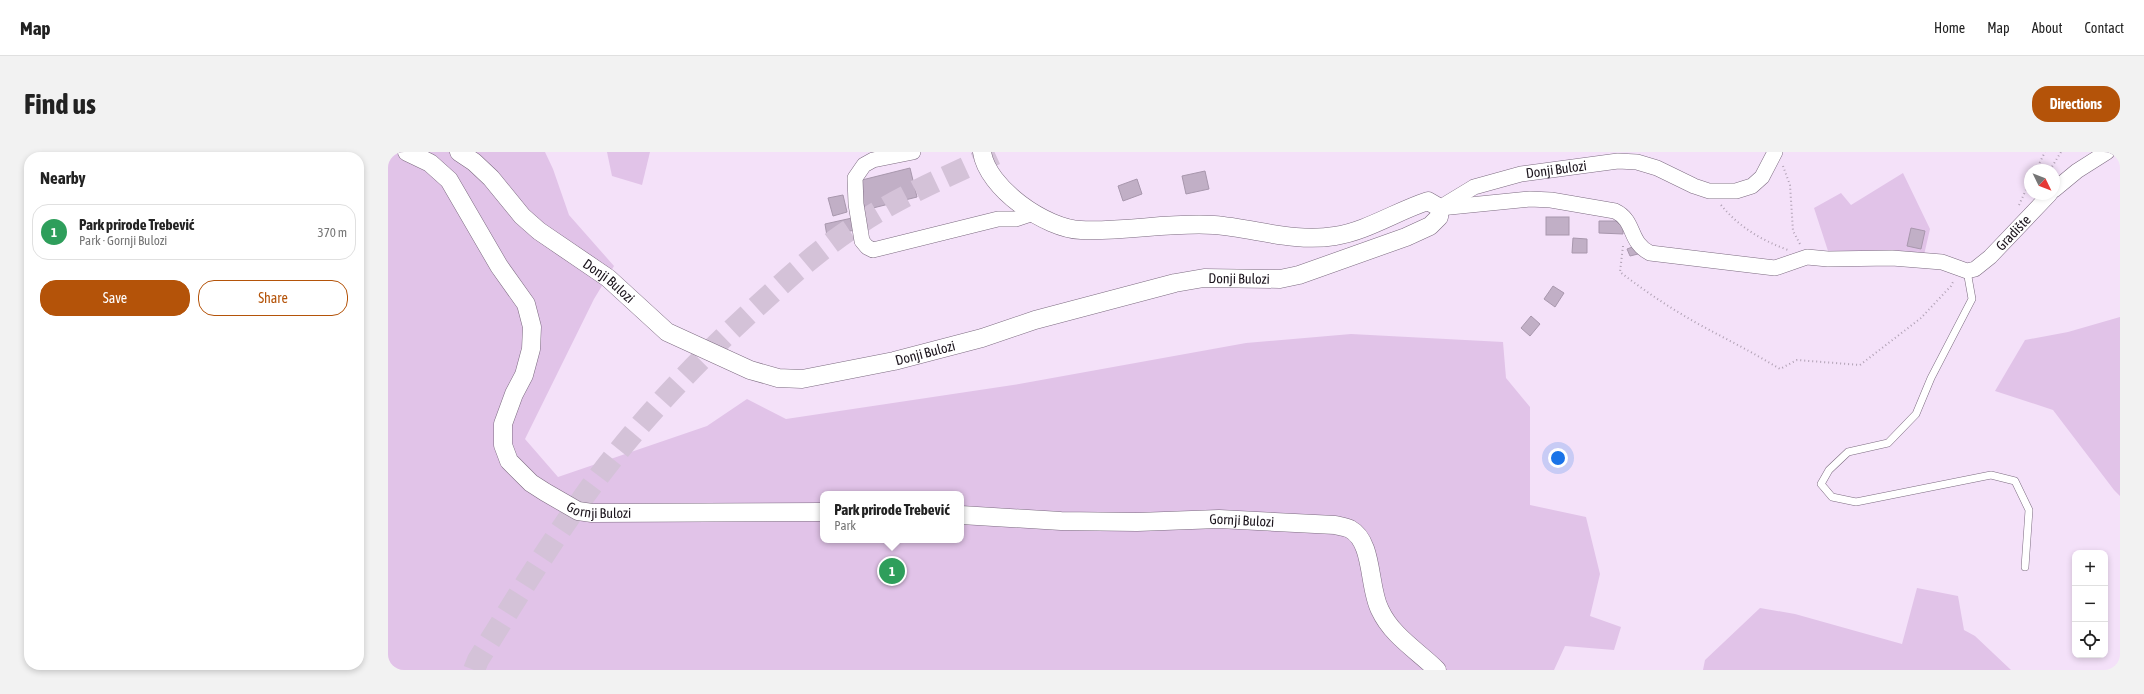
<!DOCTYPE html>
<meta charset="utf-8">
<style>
:root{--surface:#fff;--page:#f2f2f2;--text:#222;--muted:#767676;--line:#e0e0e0;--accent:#b45309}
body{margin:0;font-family:"Asap Condensed",sans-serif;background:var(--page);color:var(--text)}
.controls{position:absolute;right:12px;bottom:12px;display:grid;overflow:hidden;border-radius:8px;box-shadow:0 2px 6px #0003}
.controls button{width:36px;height:36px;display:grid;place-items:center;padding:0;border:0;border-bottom:1px solid var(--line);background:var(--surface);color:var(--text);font:20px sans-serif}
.compass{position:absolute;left:1636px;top:12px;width:36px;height:36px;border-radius:50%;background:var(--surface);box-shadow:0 2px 6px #0003;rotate:133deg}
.you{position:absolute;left:1170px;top:306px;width:14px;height:14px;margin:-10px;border:3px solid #fff;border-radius:50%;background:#1a73e8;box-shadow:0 0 0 6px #1a73e833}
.badge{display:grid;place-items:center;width:26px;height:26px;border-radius:50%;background:var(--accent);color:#fff;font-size:13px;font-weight:700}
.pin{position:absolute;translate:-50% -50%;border:2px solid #fff;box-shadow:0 1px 4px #0006}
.popup{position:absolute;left:432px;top:339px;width:144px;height:52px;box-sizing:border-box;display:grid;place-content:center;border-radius:8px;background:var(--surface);filter:drop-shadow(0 1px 3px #0005);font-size:13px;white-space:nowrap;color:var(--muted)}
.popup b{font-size:15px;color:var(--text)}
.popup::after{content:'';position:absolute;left:50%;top:100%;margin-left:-8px;border:8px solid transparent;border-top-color:var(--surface)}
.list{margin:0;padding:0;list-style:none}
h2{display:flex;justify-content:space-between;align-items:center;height:52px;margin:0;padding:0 16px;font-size:17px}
h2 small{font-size:13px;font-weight:400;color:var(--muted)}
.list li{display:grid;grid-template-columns:26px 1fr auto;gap:12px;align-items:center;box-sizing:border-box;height:56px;margin:0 8px 8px;padding:0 8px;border:1px solid var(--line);border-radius:16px}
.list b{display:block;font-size:15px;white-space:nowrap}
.list p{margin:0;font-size:13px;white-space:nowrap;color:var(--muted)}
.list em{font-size:13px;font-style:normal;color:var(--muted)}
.actions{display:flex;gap:8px;padding:12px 16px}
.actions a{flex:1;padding:9px 0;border:1px solid var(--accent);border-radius:16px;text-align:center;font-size:14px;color:var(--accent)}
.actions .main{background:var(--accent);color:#fff}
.icon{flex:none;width:22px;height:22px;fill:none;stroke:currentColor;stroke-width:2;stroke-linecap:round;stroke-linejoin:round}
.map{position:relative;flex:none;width:1732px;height:518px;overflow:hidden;border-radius:16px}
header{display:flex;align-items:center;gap:24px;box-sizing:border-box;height:56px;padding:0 20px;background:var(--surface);border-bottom:1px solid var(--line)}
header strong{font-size:19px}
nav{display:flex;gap:22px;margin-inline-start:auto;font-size:14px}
.intro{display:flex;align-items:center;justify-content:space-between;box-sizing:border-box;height:96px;padding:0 24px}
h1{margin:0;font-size:28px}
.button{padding:10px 18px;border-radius:16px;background:var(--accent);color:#fff;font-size:14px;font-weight:700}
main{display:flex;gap:24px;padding:0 24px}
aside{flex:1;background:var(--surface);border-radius:16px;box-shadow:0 2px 6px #0003}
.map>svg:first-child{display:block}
</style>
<header>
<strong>Map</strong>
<nav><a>Home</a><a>Map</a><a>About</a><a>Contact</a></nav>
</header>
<div class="intro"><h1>Find us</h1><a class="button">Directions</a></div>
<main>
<aside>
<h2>Nearby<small></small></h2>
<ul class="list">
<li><span class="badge" style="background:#2e9e5b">1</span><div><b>Park prirode Trebević</b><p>Park · Gornji Bulozi</p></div><em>370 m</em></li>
</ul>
<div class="actions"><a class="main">Save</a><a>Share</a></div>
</aside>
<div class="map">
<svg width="1732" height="518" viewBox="0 0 1732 518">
<rect width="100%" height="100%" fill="#f4e1f9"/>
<g fill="#e1c3e8" fill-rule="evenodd">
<path d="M0 0H157L165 17 181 63 226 114 206 147 137 287 170 325 319 274 359 247 398 267 631 232 858 191 963 182 1115 190 1118 226 1142 255V353L1198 365 1212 422 1202 464 1233 475 1226 498 1177 494 1166 518H0ZM435 342H573V388H435Z"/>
<path d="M219 0H262L254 33 224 24Z"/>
<path d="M1515 21 1542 77 1536 103 1440 99 1426 56 1453 41 1463 53Z"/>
<path d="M1732 165V344L1726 338 1665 258 1607 239 1637 188 1680 180Z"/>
<path d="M1529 436 1570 444 1576 478 1587 484 1623 518H1315L1317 508 1372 456 1407 462 1514 492Z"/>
</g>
<g fill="#c1afc6" stroke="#a897ad">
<path d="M522 16 529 45 477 58 470 29Z"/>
<path d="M817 19 821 37 798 42 794 24Z"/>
<path d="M749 27 754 42 735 49 730 34Z"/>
<path d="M455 43 459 60 445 64 440 46Z"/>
<rect x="1158" y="65" width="23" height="18"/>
<path d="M464 66 467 78 439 84 437 72Z"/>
<path d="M1211 69H1235V82L1211 81Z"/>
<path d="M1523 76 1537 79 1533 97 1519 94Z"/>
<path d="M1185 86 1199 87V101H1184Z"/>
<path d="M1247 94 1250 102 1242 104 1239 97Z"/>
<path d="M1165 134 1176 141 1167 155 1156 147Z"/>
<path d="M1143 164 1152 172 1142 184 1133 176Z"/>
</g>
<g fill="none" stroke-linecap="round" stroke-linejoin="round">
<path stroke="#d4c2d8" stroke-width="22" stroke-dasharray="22 11" stroke-linecap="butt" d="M86 518 90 508C126 450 162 391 202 336 250 271 306 212 365 158 398 128 429 99 466 75 511 44 562 23 612 0"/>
<defs>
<path id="service" d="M1579 119 1584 147 1543 226 1528 262 1500 291 1460 300 1441 318 1433 332 1444 345 1468 350 1603 323 1627 329 1641 358 1637 415"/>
<g id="minor">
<path d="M525 0 485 8 476 13 467 26 468 52 474 89 479 95 485 98 610 67H628L646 61"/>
<path d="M1666 38 1689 19 1719 0"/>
<path id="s1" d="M1058 52 1086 35 1133 22 1230 9 1249 10 1269 16 1306 34 1321 39H1348L1364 34 1374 25 1387 0"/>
<path id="s2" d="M1052 56 1142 47 1163 48 1227 59C1248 69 1240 90 1262 101L1387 116 1419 105 1440 107 1504 106 1554 110 1579 119 1587 117 1602 105 1662 42"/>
</g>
<g id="tertiary">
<path id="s3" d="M19 0 42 11 61 28 111 114 138 152 144 175 143 197 136 223 126 242 115 272V293L121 309 143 331 157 340 190 359 204 361 435 360"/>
<path id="s4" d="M71 0 86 10 103 26 134 64 151 79 220 126 279 180 362 218 390 226 414 227 506 209 594 186 647 168 787 131 816 126 892 127 911 123 1018 85 1042 74 1051 65 1052 56 1040 49C1009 59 979 79 947 84 906 91 866 76 826 73 782 70 737 80 693 78 658 77 599 36 594 0"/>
<path id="s5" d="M573 363 673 369 749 370 831 367 947 373C951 374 958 375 962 377 986 390 980 435 992 458 1004 484 1030 499 1049 518"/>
</g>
</defs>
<use href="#service" stroke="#7c6b80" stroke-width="8"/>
<use href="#minor" stroke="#7c6b80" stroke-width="16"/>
<use href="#tertiary" stroke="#7c6b80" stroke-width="19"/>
<g stroke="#b0a1b4" stroke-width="2" stroke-dasharray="1 3" stroke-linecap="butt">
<path d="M1395 14 1402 33 1405 79 1413 94"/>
<path d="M1648 18 1657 0"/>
<path d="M1662 18 1673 0"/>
<path d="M1333 53C1351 75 1373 88 1400 98"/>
<path d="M1631 53 1642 29"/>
<path d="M1235 94 1232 120C1258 140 1285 158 1314 174 1340 188 1366 201 1392 217L1409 208 1472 213 1533 166 1563 134 1566 128"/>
</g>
<use href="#service" stroke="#fff" stroke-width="7"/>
<use href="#minor" stroke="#fff" stroke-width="15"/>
<use href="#tertiary" stroke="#fff" stroke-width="18"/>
</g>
<g text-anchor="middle" stroke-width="3" stroke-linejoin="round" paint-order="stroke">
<g font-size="14" fill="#1c151d" stroke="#f4e1f9">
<text dy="5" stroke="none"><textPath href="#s1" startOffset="117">Donji Bulozi</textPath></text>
<text dy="5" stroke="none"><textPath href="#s2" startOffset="615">Gradište</textPath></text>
<text dy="5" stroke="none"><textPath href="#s4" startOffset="871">Donji Bulozi</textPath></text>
<text dy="5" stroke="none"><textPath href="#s4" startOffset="199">Donji Bulozi</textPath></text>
<text dy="5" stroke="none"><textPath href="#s4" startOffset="547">Donji Bulozi</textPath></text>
<text dy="5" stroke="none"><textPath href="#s3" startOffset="468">Gornji Bulozi</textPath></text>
<text dy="5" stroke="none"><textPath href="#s5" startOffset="281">Gornji Bulozi</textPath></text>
</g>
</g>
</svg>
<div class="controls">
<button>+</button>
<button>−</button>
<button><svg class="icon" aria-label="locate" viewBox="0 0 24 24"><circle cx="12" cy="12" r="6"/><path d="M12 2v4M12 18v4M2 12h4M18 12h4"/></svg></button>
</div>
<svg class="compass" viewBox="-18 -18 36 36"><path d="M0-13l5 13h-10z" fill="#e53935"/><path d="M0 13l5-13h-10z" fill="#767676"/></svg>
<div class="you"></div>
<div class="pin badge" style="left:504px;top:419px;background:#2e9e5b">1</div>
<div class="popup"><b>Park prirode Trebević</b>Park</div>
</div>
</main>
